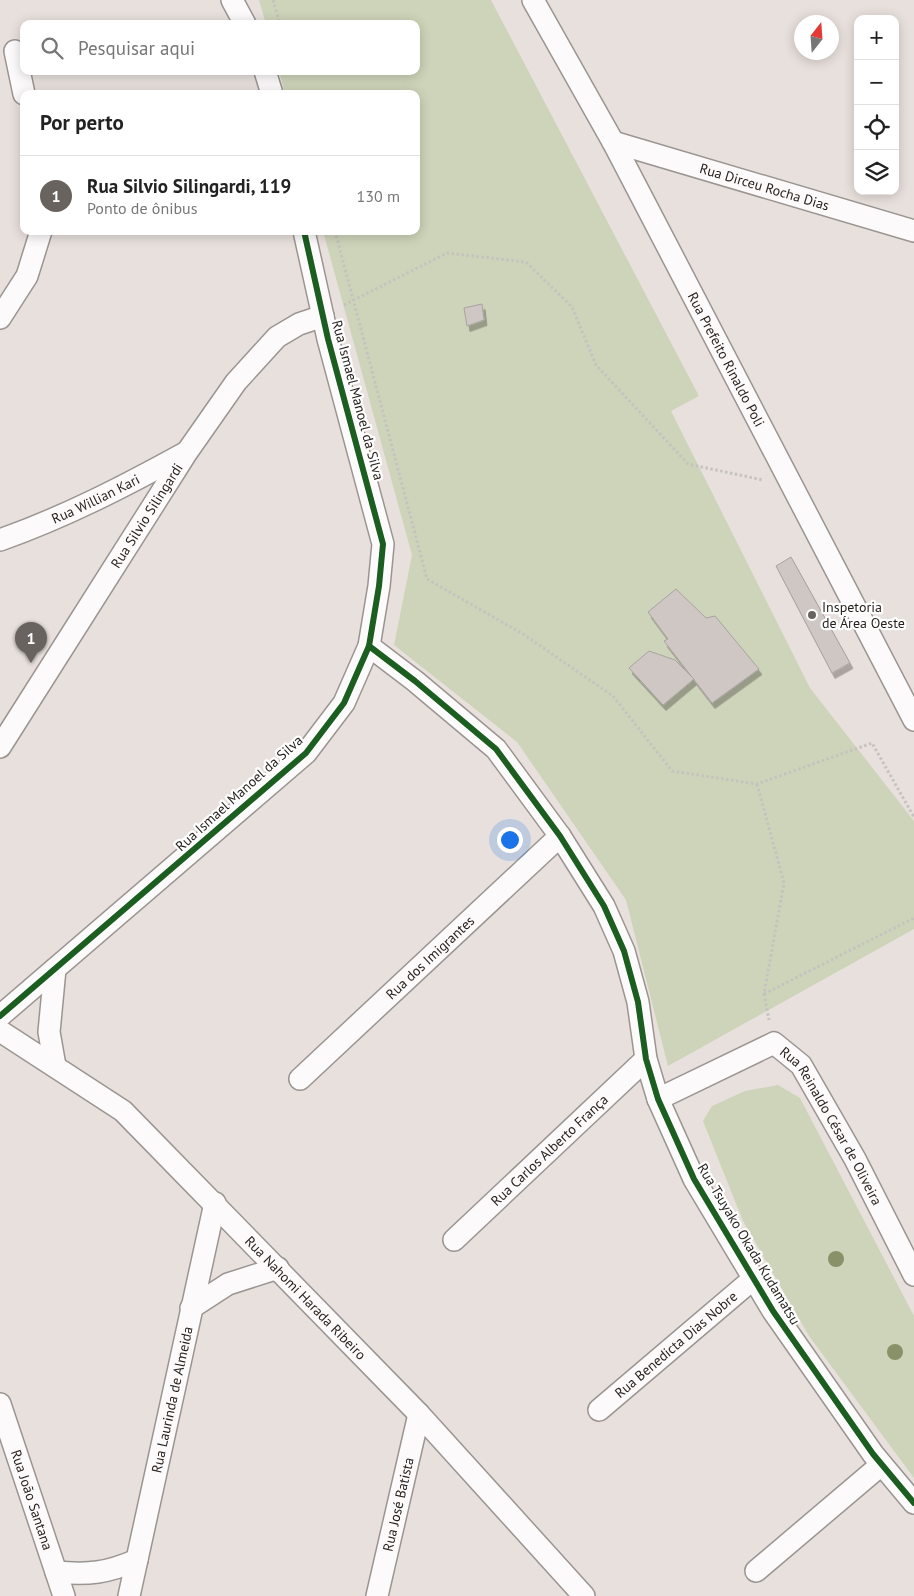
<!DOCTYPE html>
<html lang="pt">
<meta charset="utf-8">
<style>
:root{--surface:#fff;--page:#f2f2f2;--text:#222;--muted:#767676;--line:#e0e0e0;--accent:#69635f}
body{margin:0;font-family:"PT Sans",sans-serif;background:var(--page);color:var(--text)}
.controls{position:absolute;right:15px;top:15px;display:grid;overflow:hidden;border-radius:10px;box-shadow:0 2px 12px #0003}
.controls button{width:45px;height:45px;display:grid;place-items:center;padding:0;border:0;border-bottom:1px solid var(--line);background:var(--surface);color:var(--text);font:25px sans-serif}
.compass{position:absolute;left:794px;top:15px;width:45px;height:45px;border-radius:50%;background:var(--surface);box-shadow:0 2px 12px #0003;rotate:17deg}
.you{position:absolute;left:509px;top:839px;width:18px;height:18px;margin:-12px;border:4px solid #fff;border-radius:50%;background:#1a73e8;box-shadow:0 0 0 8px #1a73e833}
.badge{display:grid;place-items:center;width:32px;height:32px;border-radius:50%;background:var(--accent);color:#fff;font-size:16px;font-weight:700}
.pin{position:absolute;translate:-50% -41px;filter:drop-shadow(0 1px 2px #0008)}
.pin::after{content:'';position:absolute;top:26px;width:18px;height:15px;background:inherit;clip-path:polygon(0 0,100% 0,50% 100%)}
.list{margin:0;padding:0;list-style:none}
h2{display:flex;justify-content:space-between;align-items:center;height:65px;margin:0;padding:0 20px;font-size:21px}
h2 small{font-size:16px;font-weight:400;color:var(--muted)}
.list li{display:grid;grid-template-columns:32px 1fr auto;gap:15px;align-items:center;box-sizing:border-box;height:80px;padding:0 20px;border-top:1px solid var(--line)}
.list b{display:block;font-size:19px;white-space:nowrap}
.list p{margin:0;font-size:16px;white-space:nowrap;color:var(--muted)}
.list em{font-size:16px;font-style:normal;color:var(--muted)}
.icon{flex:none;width:28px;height:28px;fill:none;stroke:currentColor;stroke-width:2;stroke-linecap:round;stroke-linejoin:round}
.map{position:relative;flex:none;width:914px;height:1596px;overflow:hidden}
.search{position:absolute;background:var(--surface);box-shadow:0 2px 12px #0003;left:20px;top:20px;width:400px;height:55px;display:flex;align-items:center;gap:12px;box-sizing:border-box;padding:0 18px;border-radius:10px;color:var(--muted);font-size:19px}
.panel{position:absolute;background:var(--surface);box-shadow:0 2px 12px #0003;left:20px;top:90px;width:400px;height:145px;border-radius:10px}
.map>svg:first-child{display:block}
</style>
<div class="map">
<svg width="914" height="1596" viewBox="0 0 914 1596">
<defs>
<filter id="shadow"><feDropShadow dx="3" dy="5.5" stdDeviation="0" flood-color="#0004"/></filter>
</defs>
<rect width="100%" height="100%" fill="#e8e0dc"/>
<g fill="#ced4b9">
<path d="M259 0H491L699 396 671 411 810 688 914 821V929L668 1066 626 900 517 742 394 645 412 555 323 231H416V94H285L279 71H416V24H266Z"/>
<path d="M778 1085 800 1098 914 1316V1478L809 1336 743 1221 703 1121 712 1106 745 1091Z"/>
</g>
<g fill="#cec7c4" stroke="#a9a2a0" filter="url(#shadow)">
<path d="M482 304 484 320 467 326 464 308Z"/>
<path d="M791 557 850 663 832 673 776 566Z"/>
<path d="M676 589 706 618 715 616 759 669 712 703 664 641 668 639 648 612Z"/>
<path d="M649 651 675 660 694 679 663 705 629 668Z"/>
</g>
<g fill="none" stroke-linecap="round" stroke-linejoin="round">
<defs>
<g id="street">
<path d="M232 0 245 24"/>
<path id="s1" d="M533 0 613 142 914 720"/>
<path d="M15 51 24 94"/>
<path d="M265 71 272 94"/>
<path id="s2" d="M613 142 914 231"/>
<path d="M0 318 27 276 41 231"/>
<path id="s3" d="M0 540C65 517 125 486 185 453"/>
<path d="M369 646 415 681 496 749 560 836 604 906 624 951 638 1002 646 1059 658 1099 694 1179 773 1311 873 1454 914 1503"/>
<path id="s4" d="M0 747 187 452 236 382 277 337 299 324 323 316"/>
<path d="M0 1016 306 753 344 703 369 646 379 586 383 544 328 339 304 231"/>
<path id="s5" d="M0 1031 123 1111 419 1414 584 1596"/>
<path d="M55 1066 49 1032 55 969"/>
<path id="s6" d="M300 1079 560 836"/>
<path id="s7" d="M658 1099 774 1043 801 1065 855 1159 914 1275"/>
<path id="s8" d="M454 1240 646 1059"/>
<path d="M191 1308 228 1284 278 1268"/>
<path id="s9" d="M0 1404 64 1596"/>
<path id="s10" d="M599 1410 753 1279"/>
<path d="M756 1571 881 1465"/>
<path d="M56 1572C89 1575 107 1573 137 1560"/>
<path id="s11" d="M129 1596 215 1203"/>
<path id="s12" d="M377 1596 419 1414"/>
</g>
</defs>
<use href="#street" stroke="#9b9592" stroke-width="24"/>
<g stroke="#c5c3c0" stroke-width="3" stroke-dasharray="2.5 2.5" stroke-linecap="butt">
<path d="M273 0 280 24"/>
<path d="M335 231 427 579 523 634 613 696 672 771 757 784 872 743 914 817"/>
<path d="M344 305 447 253 526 262 572 307 596 365 688 464 763 480"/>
<path d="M757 784 784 883 764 994 769 1020"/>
<path d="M764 994 914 918"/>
</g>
<use href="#street" stroke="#fcfafa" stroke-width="21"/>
<defs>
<g id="cycleway">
<path d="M369 646 415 681 496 749 560 836 604 906 624 951 638 1002 646 1059 658 1099 694 1179 773 1311 873 1454 914 1503"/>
<path d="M0 1016 306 753 344 703 369 646 379 586 383 544 328 339 304 231"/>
</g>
</defs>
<use href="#cycleway" stroke="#fff" stroke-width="9"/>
<use href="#cycleway" stroke="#1b5e20" stroke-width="6"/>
</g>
<g fill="#899168">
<circle cx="836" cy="1259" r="8"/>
<circle cx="895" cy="1352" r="8"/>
</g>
<circle fill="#69635f" stroke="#fff" stroke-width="2" cx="812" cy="615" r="5"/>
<g text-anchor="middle" stroke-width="4.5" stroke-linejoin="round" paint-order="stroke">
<g font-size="14" fill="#241f1c" stroke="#fff">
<text dy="5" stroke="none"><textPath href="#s2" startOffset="158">Rua Dirceu Rocha Dias</textPath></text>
<text dy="5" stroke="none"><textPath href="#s1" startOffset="408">Rua Prefeito Rinaldo Poli</textPath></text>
<text transform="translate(358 400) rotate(75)" y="5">Rua Ismael Manoel da Silva</text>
<text dy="5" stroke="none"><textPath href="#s3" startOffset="104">Rua Willian Kari</textPath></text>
<text dy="5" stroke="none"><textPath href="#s4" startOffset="274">Rua Silvio Silingardi</textPath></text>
<text transform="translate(239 793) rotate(-42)" y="5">Rua Ismael Manoel da Silva</text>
<text dy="5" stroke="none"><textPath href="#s6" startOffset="178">Rua dos Imigrantes</textPath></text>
<text dy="5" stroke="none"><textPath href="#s7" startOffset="231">Rua Reinaldo César de Oliveira</textPath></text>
<text dy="5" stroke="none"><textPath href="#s8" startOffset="131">Rua Carlos Alberto França</textPath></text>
<text transform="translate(749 1244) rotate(59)" y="5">Rua Tsuyako Okada Kudamatsu</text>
<text dy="5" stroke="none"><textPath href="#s5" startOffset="408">Rua Nahomi Harada Ribeiro</textPath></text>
<text dy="5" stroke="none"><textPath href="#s10" startOffset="101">Rua Benedicta Dias Nobre</textPath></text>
<text dy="5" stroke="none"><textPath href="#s11" startOffset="201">Rua Laurinda de Almeida</textPath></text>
<text dy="5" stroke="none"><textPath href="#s9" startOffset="101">Rua João Santana</textPath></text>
<text dy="5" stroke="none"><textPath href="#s12" startOffset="94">Rua José Batista</textPath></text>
</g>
<g font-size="14" fill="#241f1c" stroke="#fff" text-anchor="start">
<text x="822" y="612">Inspetoria<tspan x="822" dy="16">de Área Oeste</tspan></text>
</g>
</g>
</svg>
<div class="controls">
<button>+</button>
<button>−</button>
<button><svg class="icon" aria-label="locate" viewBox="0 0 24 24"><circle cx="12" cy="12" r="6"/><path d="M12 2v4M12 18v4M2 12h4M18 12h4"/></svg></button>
<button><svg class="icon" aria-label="layers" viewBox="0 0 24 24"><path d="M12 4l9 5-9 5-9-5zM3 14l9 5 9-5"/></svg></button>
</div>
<svg class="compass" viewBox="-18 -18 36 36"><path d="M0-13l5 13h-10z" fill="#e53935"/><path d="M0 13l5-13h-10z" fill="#767676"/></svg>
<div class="you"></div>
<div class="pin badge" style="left:31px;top:663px">1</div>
<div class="search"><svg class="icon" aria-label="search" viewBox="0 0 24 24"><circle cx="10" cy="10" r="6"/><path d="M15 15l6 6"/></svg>Pesquisar aqui</div>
<section class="panel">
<h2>Por perto<small></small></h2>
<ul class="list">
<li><span class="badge">1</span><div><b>Rua Silvio Silingardi, 119</b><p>Ponto de ônibus</p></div><em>130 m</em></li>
</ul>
</section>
</div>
